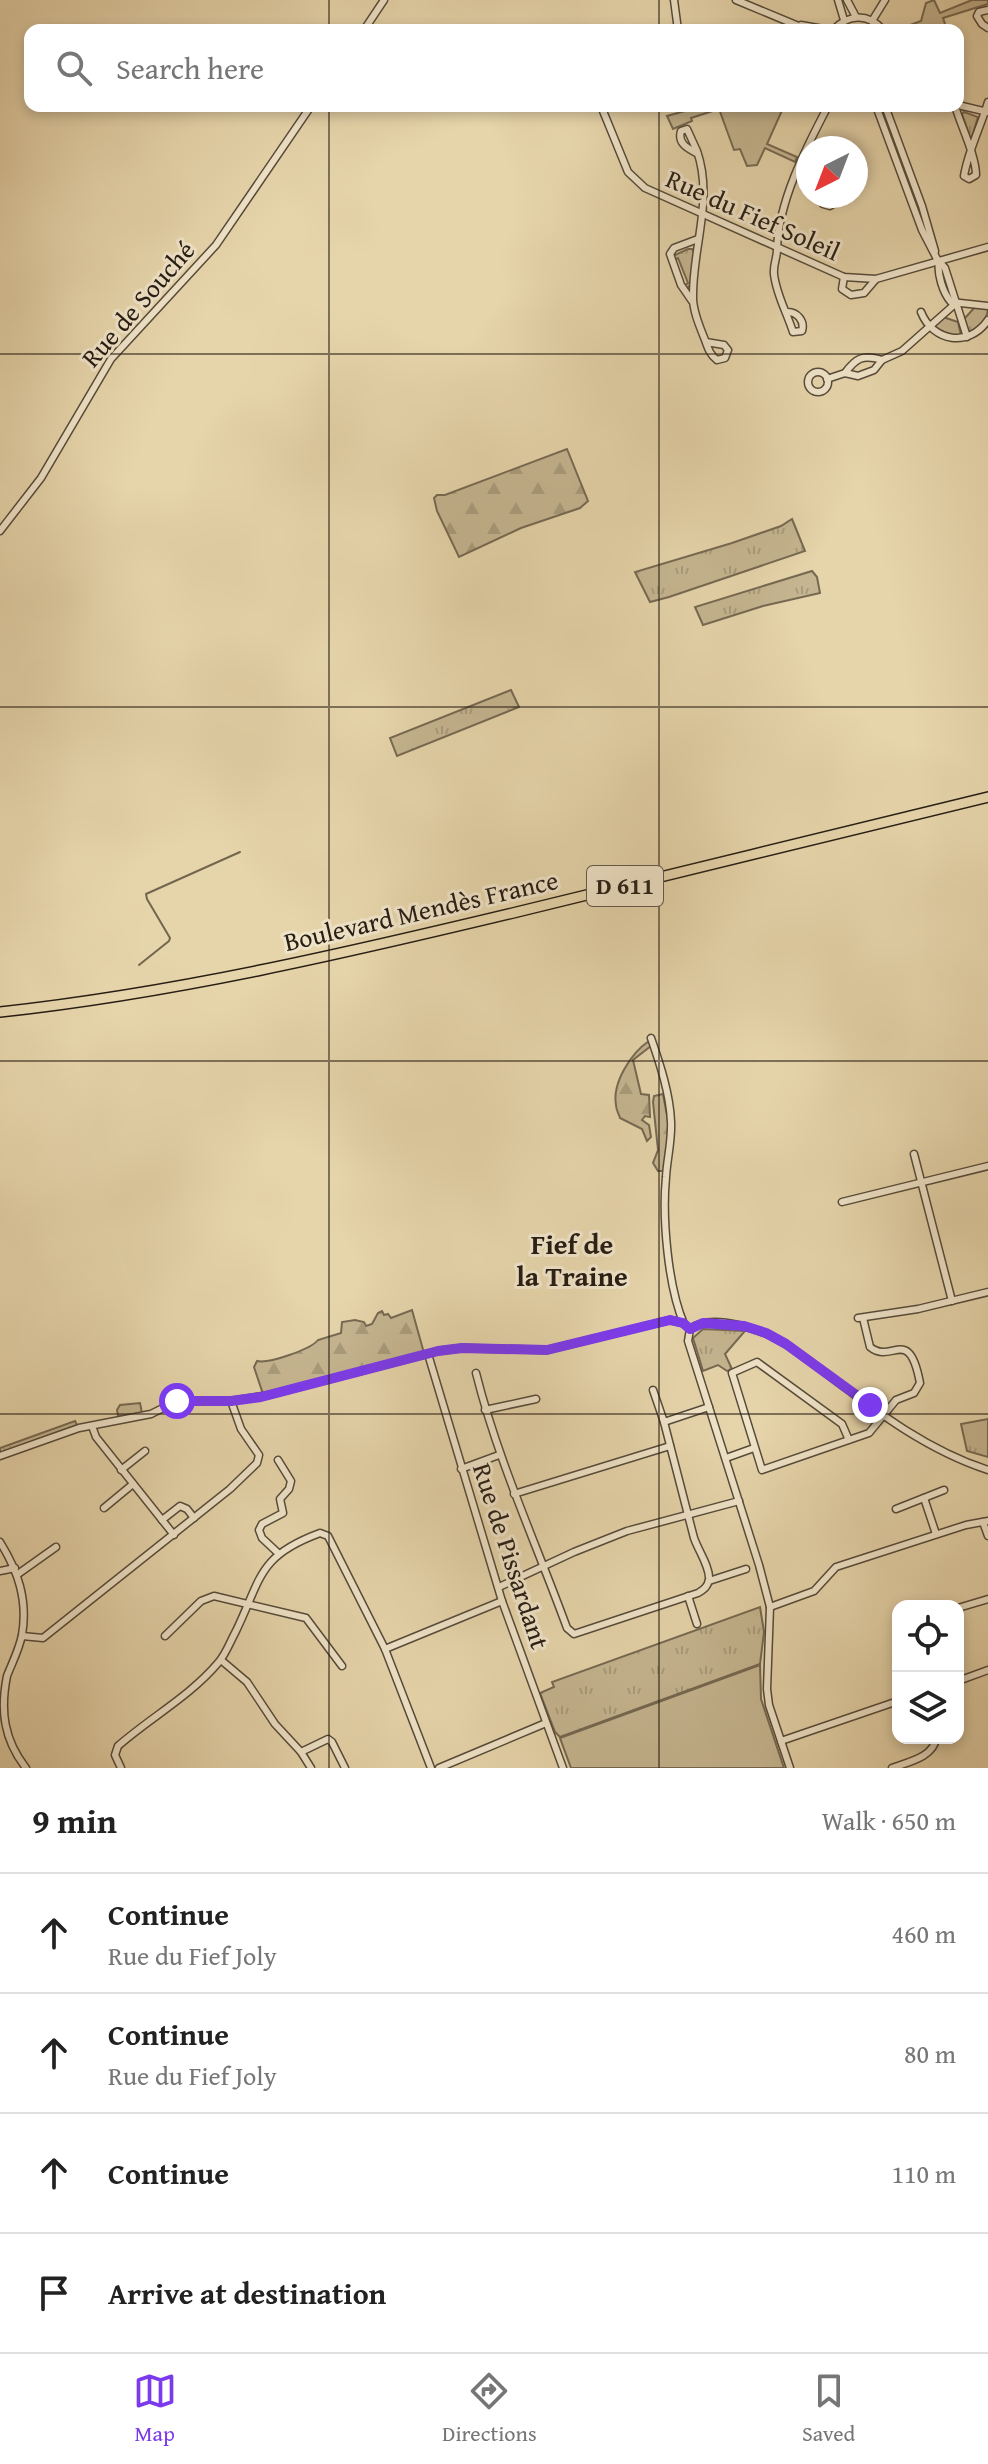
<!DOCTYPE html>
<meta charset="utf-8">
<style>
:root{--surface:#fff;--page:#f2f2f2;--text:#222;--muted:#767676;--line:#e0e0e0;--accent:#7c3aed}
body{margin:0;font-family:"Gentium Book Plus",serif;background:var(--page);color:var(--text)}
.controls{position:absolute;right:24px;bottom:24px;display:grid;overflow:hidden;border-radius:16px;box-shadow:0 4px 12px #0003}
.controls button{width:72px;height:72px;display:grid;place-items:center;padding:0;border:0;border-bottom:2px solid var(--line);background:var(--surface);color:var(--text);font:40px sans-serif}
.compass{position:absolute;left:796px;top:136px;width:72px;height:72px;border-radius:50%;background:var(--surface);box-shadow:0 4px 12px #0003;rotate:222deg}
.stop{position:absolute;width:24px;height:24px;margin:-18px;border:6px solid #7c3aed;border-radius:50%;background:#fff}
.stop.end{background:#7c3aed;border-color:#fff;box-shadow:0 2px 8px #0008}
.list{margin:0;padding:0;list-style:none}
h2{display:flex;justify-content:space-between;align-items:center;height:104px;margin:0;padding:0 32px;font-size:34px}
h2 small{font-size:26px;font-weight:400;color:var(--muted)}
.list li{display:grid;grid-template-columns:52px 1fr auto;gap:24px;align-items:center;box-sizing:border-box;height:120px;padding:0 32px;border-top:2px solid var(--line)}
.list b{display:block;font-size:30px;white-space:nowrap}
.list p{margin:0;font-size:26px;white-space:nowrap;color:var(--muted)}
.list em{font-size:26px;font-style:normal;color:var(--muted)}
.icon{flex:none;width:44px;height:44px;fill:none;stroke:currentColor;stroke-width:2;stroke-linecap:round;stroke-linejoin:round}
.map{position:relative;flex:none;width:988px;height:1768px;overflow:hidden}
.search{position:absolute;background:var(--surface);box-shadow:0 4px 12px #0003;left:24px;right:24px;top:24px;height:88px;display:flex;align-items:center;gap:20px;box-sizing:border-box;padding:0 28px;border-radius:16px;color:var(--muted);font-size:30px}
.sheet{height:584px;background:var(--surface)}
nav{display:flex;justify-content:space-around;align-items:center;box-sizing:border-box;height:112px;border-top:2px solid var(--line);background:var(--surface);font-size:22px;color:var(--muted)}
nav a{display:grid;justify-items:center;gap:4px}
nav .on{color:var(--accent)}
.map>svg:first-child{display:block}
</style>
<div class="map">
<svg width="988" height="1768" viewBox="0 0 988 1768">
<defs>
<pattern id="grass-tufts" width="24" height="20" patternUnits="userSpaceOnUse" patternTransform="scale(2)"><rect width="24" height="20" fill="#c5b590"/><path d="M3 7l-1-3M5 7V3M7 7l1-3M15 17l-1-3M17 17v-4M19 17l1-3" fill="none" stroke="#a99b7b"/></pattern>
<pattern id="forest-firs" width="22" height="20" patternUnits="userSpaceOnUse" patternTransform="scale(2)"><rect width="22" height="20" fill="#c5b590"/><path d="M5 1l3.5 6h-7zM16 11l3.5 6h-7z" fill="#a99b7b"/></pattern>
</defs>
<rect width="100%" height="100%" fill="#e6d4aa"/>
<filter id="stains"><feTurbulence type="fractalNoise" baseFrequency=".0025" numOctaves="4"/><feColorMatrix values="0 0 0 0 .2 0 0 0 0 .09 0 0 0 0 .02 0 0 0 .5 -.17"/></filter>
<radialGradient id="worn" r=".72"><stop offset=".6" stop-color="#630" stop-opacity="0"/><stop offset="1" stop-color="#630" stop-opacity=".3"/></radialGradient>
<g fill="url(#grass-tufts)" stroke="#766952" stroke-width="2">
<path d="M964 112 978 117 971 140 962 114Z"/>
<path d="M688 249H692L694 252 692 284 687 288 683 286 688 283 678 258 673 260V256Z"/>
<path d="M975 307 988 309C987 321 978 327 969 333L964 319Z"/>
<path d="M943 317 958 322 961 335H951L933 327Z"/>
<path d="M792 519 805 551 669 597 650 602 635 572 732 543 781 526Z"/>
<path d="M812 571 817 577 820 593 763 606 703 625 695 607Z"/>
<path d="M511 690 519 707 397 756 390 738Z"/>
<path d="M703 1329 745 1331 725 1354 732 1369 727 1371 718 1365 703 1371 693 1338Z"/>
<path d="M140 1403 142 1413 118 1416 117 1410 120 1405Z"/>
<path d="M988 1419V1457L967 1451 961 1424Z"/>
<path d="M75 1421 77 1425 0 1453V1448Z"/>
<path d="M760 1607 764 1632 760 1664 560 1737 555 1732 540 1693 554 1687 552 1682Z"/>
</g>
<g fill="url(#forest-firs)" stroke="#766952" stroke-width="2">
<path d="M567 449 588 501 580 508 521 528 459 557 437 511 434 498 437 495H445Z"/>
<path d="M649 1041 651 1046 633 1060 641 1094 649 1095 650 1117 645 1116 642 1120 649 1125 651 1137 647 1141 642 1129 620 1118C619 1114 616 1110 616 1105 612 1083 631 1053 649 1041Z"/>
<path d="M663 1094 669 1126 664 1171H658L653 1163 658 1150 653 1102 654 1096Z"/>
<path d="M412 1310 424 1353 263 1394 254 1367 257 1361C269 1364 311 1349 318 1340L341 1333 342 1322 355 1320 364 1322 366 1326 372 1324 378 1313 382 1311 384 1315 388 1314 391 1318Z"/>
</g>
<g fill="#c5b590" stroke="#766952" stroke-width="2">
<path d="M934 0 940 13 972 0H988V4L943 18 947 30H928L922 26 913 30H897L921 21 926 3Z"/>
<path d="M703 106H784L767 144 797 157 795 162 765 148 757 165 747 166 740 149 734 150 719 109 691 118 692 121 673 129 667 116Z"/>
<path d="M760 1665 761 1699 784 1768H571L560 1738Z"/>
</g>
<g fill="none" stroke-linecap="round" stroke-linejoin="round">
<path stroke="#72664f" stroke-width="2" d="M139 965 169 941 170 938 147 899 146 894 240 852"/>
<defs>
<g id="minor">
<path d="M674 0 678 30"/>
<path d="M736 0 808 30"/>
<path d="M838 0 844 20"/>
<path d="M847 0 856 17"/>
<path d="M988 10 979 12 977 16 982 24 988 28"/>
<path d="M872 21 885 0"/>
<path d="M801 25 829 30"/>
<path d="M364 30 384 0"/>
<path d="M833 30C848 14 868 13 883 30"/>
<path d="M958 105 988 112"/>
<path d="M601 106 628 172 645 188 844 277 876 279 988 247"/>
<path d="M670 106H675"/>
<path d="M876 106 922 230 937 259 945 268 967 337"/>
<path d="M885 106 922 206 935 251"/>
<path d="M955 106C961 126 976 156 976 175L969 179 964 176C968 151 981 126 988 102"/>
<path d="M698 154C689 149 677 144 681 131L687 129 697 151C714 200 692 248 693 298 693 312 700 327 705 340 708 348 710 355 717 360L725 358 728 350 724 345 706 342"/>
<path d="M819 196 823 204 830 206 835 203 836 196"/>
<path d="M939 262C937 274 943 293 951 302L988 306"/>
<path d="M844 277 842 289 851 295 864 293 876 279"/>
<path d="M692 301 681 285 670 254 674 248 698 239"/>
<path d="M786 312C797 311 805 321 802 331L793 332C787 313 776 294 774 274 773 265 777 258 777 250 778 202 806 148 828 106"/>
<path d="M921 312C933 342 969 348 988 320"/>
<circle cx="818" cy="382" r="10"/>
<path d="M845 373C856 358 863 354 882 360"/>
<path d="M827 379 845 373 858 376 874 370 882 360 902 351 955 304"/>
<path d="M0 531 41 478 111 359 216 245 311 106"/>
<path d="M651 1038C660 1064 670 1094 671 1122 672 1140 667 1159 666 1177 662 1218 668 1287 684 1324"/>
<path d="M914 1154 952 1301"/>
<path d="M842 1202 988 1166"/>
<path d="M858 1318 918 1309 988 1292"/>
<path d="M690 1329 688 1341 759 1565 770 1607 767 1689 769 1705 790 1768"/>
<path d="M690 1329C712 1312 764 1330 786 1344 851 1390 911 1445 988 1470"/>
<path d="M428 1354 502 1601 563 1768"/>
<path d="M476 1373C498 1461 536 1543 567 1628L574 1634 698 1593C703 1590 708 1587 709 1579 710 1567 698 1550 694 1538 684 1499 674 1461 664 1422"/>
<path d="M653 1390 664 1422 709 1407"/>
<path d="M485 1410 536 1399"/>
<path d="M92 1426 96 1437 174 1535"/>
<path d="M849 1440 842 1424 757 1362 732 1373 762 1470 869 1433 896 1400 914 1393 920 1383C909 1324 892 1365 870 1347L863 1318"/>
<path d="M0 1456 79 1428 151 1414 177 1401H231L269 1395 438 1351 462 1348 547 1350 670 1320 683 1323"/>
<path d="M726 1458 754 1448"/>
<path d="M278 1460 291 1481 289 1489 280 1499 283 1513 262 1524 259 1530 262 1538 278 1553"/>
<path d="M461 1469 499 1455"/>
<path d="M121 1470 145 1451"/>
<path d="M514 1494 670 1446"/>
<path d="M924 1498 936 1534"/>
<path d="M104 1508 133 1484"/>
<path d="M896 1509 944 1490"/>
<path d="M162 1520 180 1506 187 1509 194 1518"/>
<path d="M983 1522 988 1536"/>
<path d="M0 1542C18 1571 28 1600 22 1635 19 1650 12 1663 7 1676 0 1711 4 1740 26 1768"/>
<path d="M0 1571 15 1568"/>
<path d="M18 1574 56 1547"/>
<path d="M709 1581 746 1569"/>
<path d="M499 1587 574 1552 627 1531 739 1501"/>
<path d="M688 1596 697 1624"/>
<path d="M770 1607 814 1591 836 1567 966 1525 988 1521"/>
<path d="M958 1608 988 1599"/>
<path d="M22 1636 43 1638 230 1489 257 1463 259 1455 241 1429 231 1401"/>
<path d="M165 1636 201 1601 214 1596 306 1618 342 1666"/>
<path d="M385 1649 502 1601"/>
<path d="M221 1660 247 1682 275 1724 301 1752"/>
<path d="M958 1681 988 1670"/>
<path d="M781 1741 898 1701"/>
<path d="M121 1768 115 1755 118 1746C151 1717 189 1697 218 1663 226 1654 230 1642 236 1631 262 1577 258 1556 320 1533L328 1536 385 1649 431 1768"/>
<path d="M311 1768 301 1752 328 1739 332 1742 345 1768"/>
<path d="M439 1768 546 1723"/>
<path d="M892 1768C908 1762 934 1757 936 1738"/>
</g>
<path id="primary" d="M0 1012C175 993 346 953 517 912 674 874 831 835 988 797"/>
</defs>
<use href="#minor" stroke="#564b3a" stroke-width="9"/>
<use href="#primary" stroke="#261d14" stroke-width="12"/>
<use href="#minor" stroke="#efe3c8" stroke-width="6"/>
<use href="#primary" stroke="#e6d4aa" stroke-width="9"/>
</g>
<g fill="none" stroke-linecap="round" stroke-linejoin="round">
<path stroke="#7c3aed" stroke-width="10" d="M177 1401H231L261 1397 438 1351 462 1348 547 1350 670 1320 683 1323 690 1329 703 1323 744 1326 766 1333 786 1344 870 1405"/>
</g>
<path fill="none" stroke="#261d14" stroke-width="2" stroke-opacity="0.55" d="M329 0V30M659 0V30M329 106V1768M659 106V1768M0 354H988M0 707H988M0 1061H988M0 1414H988"/>
<g text-anchor="middle" stroke-width="6" stroke-linejoin="round" paint-order="stroke">
<rect fill="#efe3c8" stroke="#62584a" stroke-width="2" x="587" y="866" width="76" height="40" rx="6"/>
<g font-size="24" font-weight="bold" fill="#261d14">
<text x="625" y="894">D 611</text>
</g>
<g font-size="26" fill="#261d14" stroke="#efe3c8">
<text transform="translate(753 215) rotate(24)" y="9">Rue du Fief Soleil</text>
<text transform="translate(138 304) rotate(-49)" y="9">Rue de Souché</text>
<text transform="translate(421 911) rotate(-13)" y="9">Boulevard Mendès France</text>
<text transform="translate(511 1556) rotate(72)" y="9">Rue de Pissardant</text>
</g>
<g font-size="28" font-weight="bold" fill="#261d14" stroke="#efe3c8">
<text x="572" y="1254">Fief de<tspan x="572" dy="32">la Traine</tspan></text>
</g>
</g>
<rect width="100%" height="100%" filter="url(#stains)"/>
<rect width="100%" height="100%" fill="url(#worn)"/>
</svg>
<div class="controls">
<button><svg class="icon" aria-label="locate" viewBox="0 0 24 24"><circle cx="12" cy="12" r="6"/><path d="M12 2v4M12 18v4M2 12h4M18 12h4"/></svg></button>
<button><svg class="icon" aria-label="layers" viewBox="0 0 24 24"><path d="M12 4l9 5-9 5-9-5zM3 14l9 5 9-5"/></svg></button>
</div>
<svg class="compass" viewBox="-18 -18 36 36"><path d="M0-13l5 13h-10z" fill="#e53935"/><path d="M0 13l5-13h-10z" fill="#767676"/></svg>
<div class="stop" style="left:177px;top:1401px"></div>
<div class="stop end" style="left:870px;top:1405px"></div>
<div class="search"><svg class="icon" aria-label="search" viewBox="0 0 24 24"><circle cx="10" cy="10" r="6"/><path d="M15 15l6 6"/></svg>Search here</div>
</div>
<section class="sheet">
<h2>9 min<small>Walk · 650 m</small></h2>
<ul class="list">
<li><svg class="icon" aria-label="ahead" viewBox="0 0 24 24"><path d="M12 20V5M6 11l6-6 6 6"/></svg><div><b>Continue</b><p>Rue du Fief Joly</p></div><em>460 m</em></li>
<li><svg class="icon" aria-label="ahead" viewBox="0 0 24 24"><path d="M12 20V5M6 11l6-6 6 6"/></svg><div><b>Continue</b><p>Rue du Fief Joly</p></div><em>80 m</em></li>
<li><svg class="icon" aria-label="ahead" viewBox="0 0 24 24"><path d="M12 20V5M6 11l6-6 6 6"/></svg><div><b>Continue</b></div><em>110 m</em></li>
<li><svg class="icon" aria-label="arrive" viewBox="0 0 24 24"><path d="M6 21V4h12l-3 4 3 4H6"/></svg><div><b>Arrive at destination</b></div></li>
</ul>
</section>
<nav>
<a class="on"><svg class="icon" aria-label="map" viewBox="0 0 24 24"><path d="M3 6l6-2 6 2 6-2v14l-6 2-6-2-6 2zM9 4v14M15 6v14"/></svg>Map</a>
<a><svg class="icon" aria-label="directions" viewBox="0 0 24 24"><path d="M12 3l9 9-9 9-9-9zM9 14v-3h6M13 9l2 2-2 2"/></svg>Directions</a>
<a><svg class="icon" aria-label="saved" viewBox="0 0 24 24"><path d="M7 4h10v16l-5-4-5 4z"/></svg>Saved</a>
</nav>
